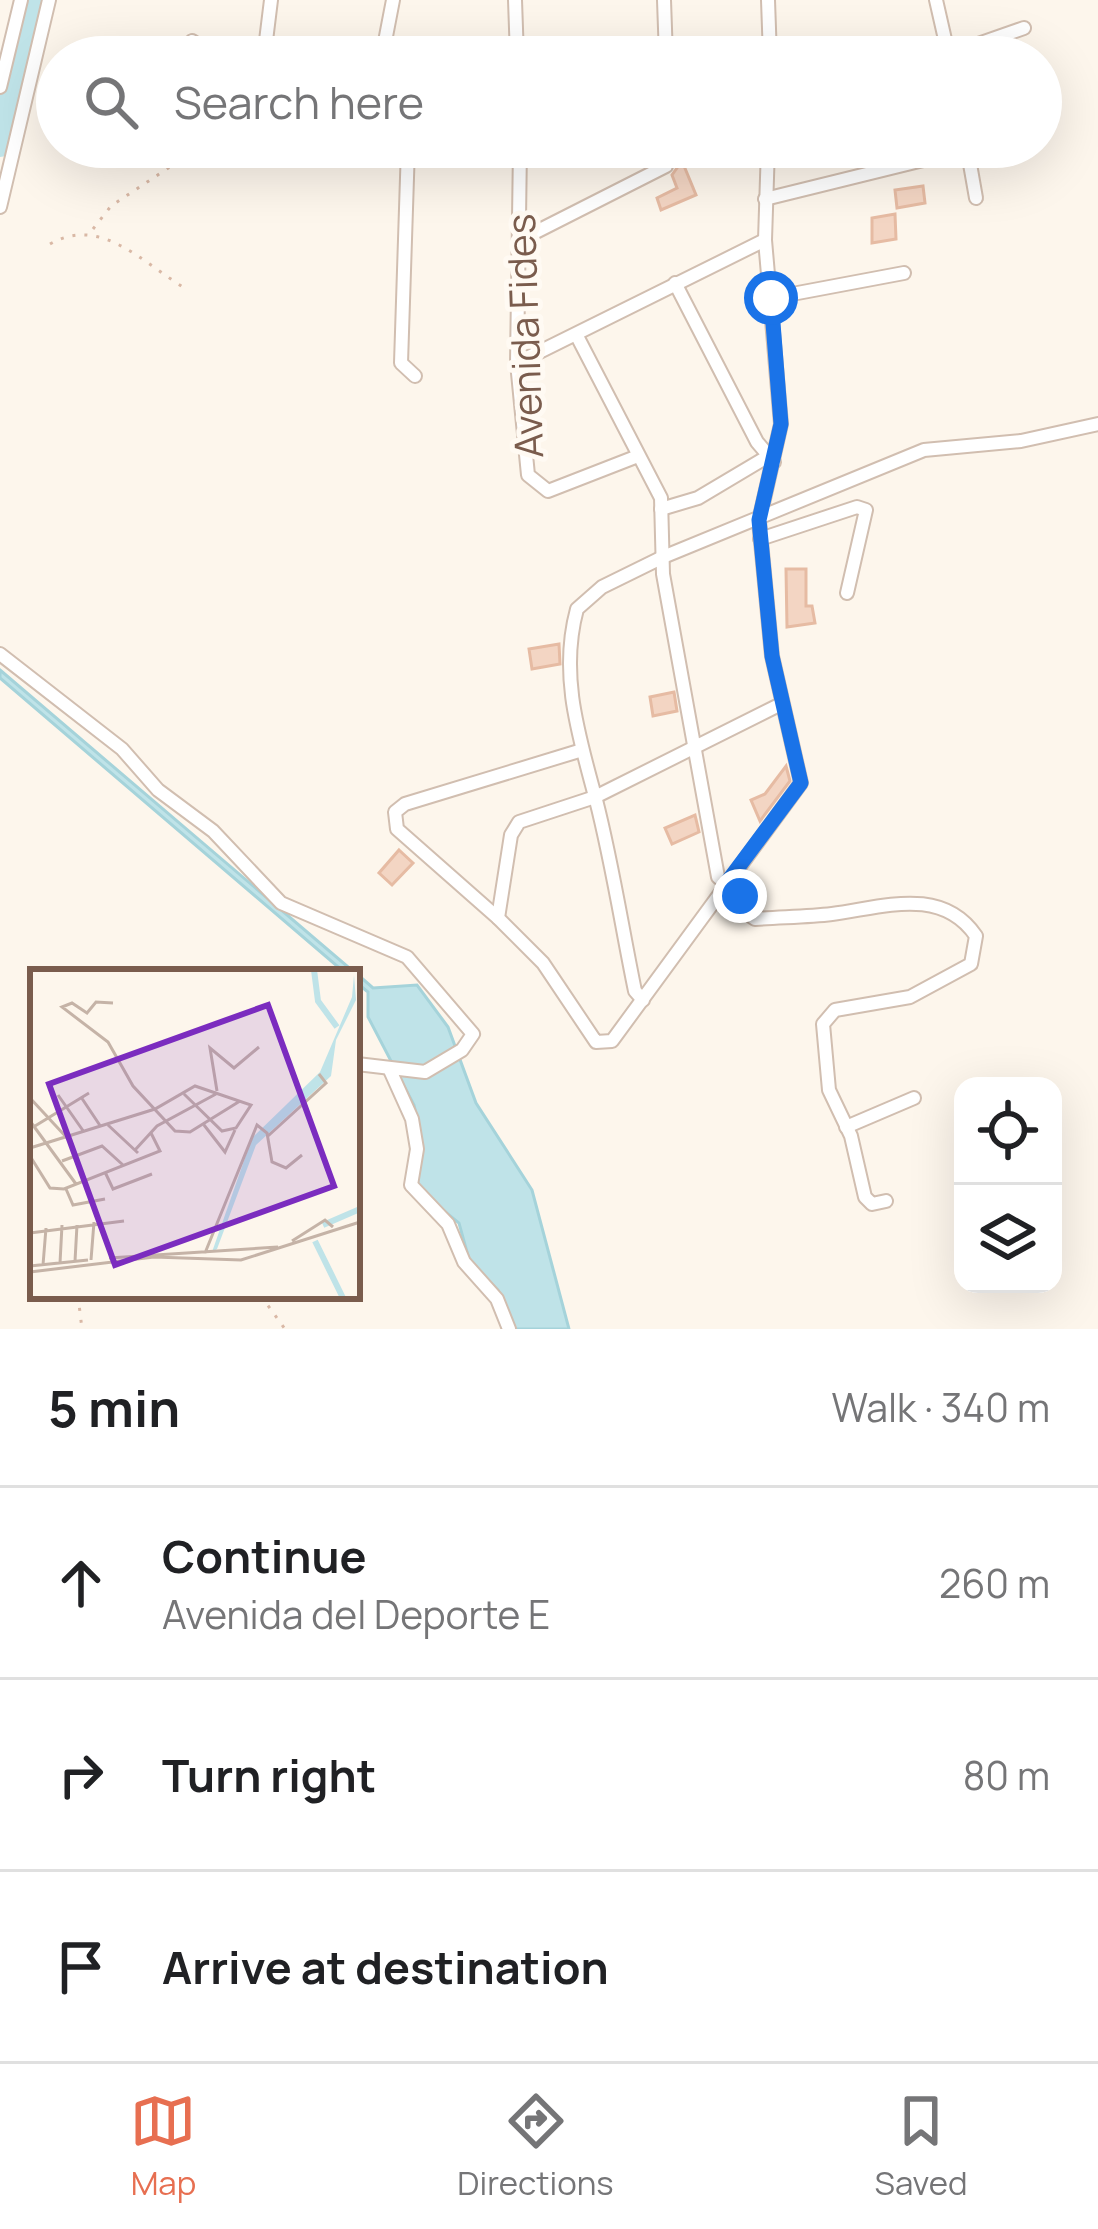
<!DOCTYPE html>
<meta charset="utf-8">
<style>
:root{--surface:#fff;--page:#f2f2f2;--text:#202124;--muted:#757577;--line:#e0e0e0;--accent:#e76f51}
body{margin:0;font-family:Manrope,sans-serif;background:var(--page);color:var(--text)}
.controls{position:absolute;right:36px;bottom:36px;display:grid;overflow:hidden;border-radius:24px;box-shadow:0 12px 48px #0002}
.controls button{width:108px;height:108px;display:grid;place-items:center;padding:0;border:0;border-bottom:3px solid var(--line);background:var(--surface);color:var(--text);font:60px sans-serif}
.stop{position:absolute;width:36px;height:36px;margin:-27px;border:9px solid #1a73e8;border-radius:50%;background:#fff}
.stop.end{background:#1a73e8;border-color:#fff;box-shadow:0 3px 12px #0008}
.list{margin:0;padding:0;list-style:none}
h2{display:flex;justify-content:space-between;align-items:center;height:156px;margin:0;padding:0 48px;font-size:51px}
h2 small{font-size:39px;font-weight:400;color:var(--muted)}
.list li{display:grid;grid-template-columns:78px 1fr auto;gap:36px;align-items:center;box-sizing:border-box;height:192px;padding:0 48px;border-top:3px solid var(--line)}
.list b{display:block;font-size:45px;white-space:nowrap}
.list p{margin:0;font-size:39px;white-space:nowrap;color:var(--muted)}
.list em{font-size:39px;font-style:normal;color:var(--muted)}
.icon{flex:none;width:66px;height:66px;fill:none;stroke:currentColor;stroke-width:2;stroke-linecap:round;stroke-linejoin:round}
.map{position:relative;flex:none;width:1098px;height:1329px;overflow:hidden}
.search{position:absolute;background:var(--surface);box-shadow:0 12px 48px #0002;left:36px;right:36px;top:36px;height:132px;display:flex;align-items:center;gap:30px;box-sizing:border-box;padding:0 42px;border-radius:66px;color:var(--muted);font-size:45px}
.sheet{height:732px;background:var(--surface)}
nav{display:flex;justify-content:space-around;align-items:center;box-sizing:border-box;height:168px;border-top:3px solid var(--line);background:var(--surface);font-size:33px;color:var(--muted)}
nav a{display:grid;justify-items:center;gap:6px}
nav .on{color:var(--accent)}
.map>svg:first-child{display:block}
</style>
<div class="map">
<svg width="1098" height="1329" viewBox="0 0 1098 1329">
<rect width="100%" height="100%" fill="#fdf6ec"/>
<g fill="#bfe3e8" stroke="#a5d3da" stroke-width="3">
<path d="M0 670 354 972H344L0 678Z"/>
<path d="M357 974 373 988 417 985 448 1027 476 1103 532 1190 569 1329H513L498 1290 470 1263 459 1223 422 1193 414 1178 420 1131 414 1105 368 1017V992L357 983Z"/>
</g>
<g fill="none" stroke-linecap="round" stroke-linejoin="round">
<path stroke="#bfe3e8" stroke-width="24" d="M0 145 35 0"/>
</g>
<g fill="#f3d5c3" stroke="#e6bba3" stroke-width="3">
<path d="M682 161 696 195 661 210 657 198 677 188 672 175Z"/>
<path d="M923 186 925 203 897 208 895 190Z"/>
<path d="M895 214 896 239 872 243V218Z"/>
<path d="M786 569H806V606H812L815 623 787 627Z"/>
<path d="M559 644 560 664 532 669 529 649Z"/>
<path d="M674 692 677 711 653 716 650 697Z"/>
<path d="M786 766 790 781 760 821 751 800 765 794Z"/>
<path d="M695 815 699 832 672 844 665 828Z"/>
<path d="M399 850 413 863 392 885 379 873Z"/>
</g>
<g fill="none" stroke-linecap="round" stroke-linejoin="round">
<defs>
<g id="street">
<path d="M515 0 517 57"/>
<path d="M664 0 666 57"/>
<path d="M768 0 770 57"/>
<path d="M936 0 949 57"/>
<path d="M192 41 216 57"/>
<path d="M264 57 271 0"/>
<path d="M382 57 393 0"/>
<path d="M941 57 1024 28"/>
<path d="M0 87 21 0"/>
<path d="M408 147 401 363 415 376"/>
<path d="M520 147 517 363 528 475 548 491 638 456"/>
<path d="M768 147 765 240 781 424 759 521 772 656 801 783 612 1041 596 1042 543 963 498 918 511 835 519 822 595 797 781 704"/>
<path d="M967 147 976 198"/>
<path d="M765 199 968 149"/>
<path d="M0 207 49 0"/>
<path d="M520 240 666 166 669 147"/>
<path d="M675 283 757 442 774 462"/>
<path d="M771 298 904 273"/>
<path d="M577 336 661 498 663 574 718 877 740 896 742 910 755 919C780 917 807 917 832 914 881 908 941 885 976 936L971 964 910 997 835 1010 823 1024 829 1090 851 1136 865 1197 872 1204 886 1201"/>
<path d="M517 363 765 240"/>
<path d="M661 509 698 498 767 457"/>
<path d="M760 539 857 507 866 510 847 593"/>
<path d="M0 654 122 749 158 790 213 831 281 903 407 957 473 1034 462 1050 425 1072 357 1064"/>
<path d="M498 918 397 829 395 812 405 804 579 751"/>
<path d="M643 1000 635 991C622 928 612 862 596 800 579 736 559 675 577 609L602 587 663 557 924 450 1021 441 1098 424"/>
<path d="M389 1068 412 1119 417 1149 411 1185 448 1224 464 1262 497 1299 509 1329"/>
<path d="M846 1127 914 1098"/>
</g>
</defs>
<use href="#street" stroke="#d1beb0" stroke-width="16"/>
<g stroke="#d9b8a5" stroke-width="3" stroke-dasharray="3 9" stroke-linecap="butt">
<path d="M93 229 111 206 200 147"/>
<path d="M50 244C100 215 142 262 186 289"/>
<path d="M78 1296 82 1329"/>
<path d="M261 1296 285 1329"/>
</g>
<use href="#street" stroke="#fff" stroke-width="12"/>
</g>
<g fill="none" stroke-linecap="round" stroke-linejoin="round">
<path stroke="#1a73e8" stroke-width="15" d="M740 896 725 885 801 783 772 656 759 520 781 424 771 298"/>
</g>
<g text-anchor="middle" stroke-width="10" stroke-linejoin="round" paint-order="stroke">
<g font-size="39" fill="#7a5c4d" stroke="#fffaf3">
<text transform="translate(525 336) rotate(-92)" y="14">Avenida Fides</text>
</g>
</g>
<g transform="translate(30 969)">
<rect width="330" height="330" fill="#fdf6ec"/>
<path d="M324 6 326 31 306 71 301 107 226 176 187 280 182 283 222 169 290 103 322 28Z" fill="#bfe3e8"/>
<path fill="none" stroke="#bfe3e8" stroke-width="6" d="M284 1 288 32 307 58M293 256 330 240M285 272 313 329"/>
<path fill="none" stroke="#c5b3a7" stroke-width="3" d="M83 34 66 33 57 44 42 34 32 38 78 73 103 117 145 162 160 163 210 132M187 122 180 79 204 99 229 78M28 126 54 163M51 128 71 158M0 129 38 170M0 152 46 215M78 156 108 184M174 156 195 183 205 161M5 157 59 124M238 167 296 114 289 105M0 179 125 140 165 117 221 136 206 159 192 162 154 125M105 181 127 157 186 125M0 187 20 219 34 220 130 182 121 164M32 192 72 177 93 196M75 203 83 220 122 205M36 220 43 236 75 230M0 264 94 252M262 272 295 251 303 258M175 284 227 156 237 164 242 193 256 199 272 186M79 289 248 278M61 291 64 253M45 292 47 256M30 294 32 256M13 296 16 259M0 297 58 291M0 303 124 288 211 291 330 253"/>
<path fill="#7b2cbf" fill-opacity="0.15" stroke="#7b2cbf" stroke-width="6" d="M238 36 304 217 85 296 19 115Z"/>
<rect width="330" height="330" fill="none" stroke="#7a5c4d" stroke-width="6"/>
</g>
</svg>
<div class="controls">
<button><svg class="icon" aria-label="locate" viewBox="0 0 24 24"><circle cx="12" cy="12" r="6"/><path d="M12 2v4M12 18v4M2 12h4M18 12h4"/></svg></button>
<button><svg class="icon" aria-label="layers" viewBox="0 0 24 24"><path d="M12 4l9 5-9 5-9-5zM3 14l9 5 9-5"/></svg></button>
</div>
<div class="stop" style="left:771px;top:298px"></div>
<div class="stop end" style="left:740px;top:896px"></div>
<div class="search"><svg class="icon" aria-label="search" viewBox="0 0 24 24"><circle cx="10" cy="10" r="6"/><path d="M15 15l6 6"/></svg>Search here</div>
</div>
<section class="sheet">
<h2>5 min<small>Walk · 340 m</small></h2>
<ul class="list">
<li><svg class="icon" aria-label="ahead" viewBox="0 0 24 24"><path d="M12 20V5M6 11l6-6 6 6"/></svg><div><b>Continue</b><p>Avenida del Deporte E</p></div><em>260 m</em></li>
<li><svg class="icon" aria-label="right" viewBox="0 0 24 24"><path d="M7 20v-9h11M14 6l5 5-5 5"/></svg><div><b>Turn right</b></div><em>80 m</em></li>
<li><svg class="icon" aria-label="arrive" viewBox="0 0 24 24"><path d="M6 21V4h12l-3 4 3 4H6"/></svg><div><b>Arrive at destination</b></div></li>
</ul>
</section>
<nav>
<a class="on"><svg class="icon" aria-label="map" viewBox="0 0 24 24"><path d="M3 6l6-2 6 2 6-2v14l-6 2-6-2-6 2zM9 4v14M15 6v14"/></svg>Map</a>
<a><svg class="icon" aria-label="directions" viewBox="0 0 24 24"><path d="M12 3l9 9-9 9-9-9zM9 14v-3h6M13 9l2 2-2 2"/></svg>Directions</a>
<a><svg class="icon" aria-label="saved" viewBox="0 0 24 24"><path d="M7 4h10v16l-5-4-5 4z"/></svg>Saved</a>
</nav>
